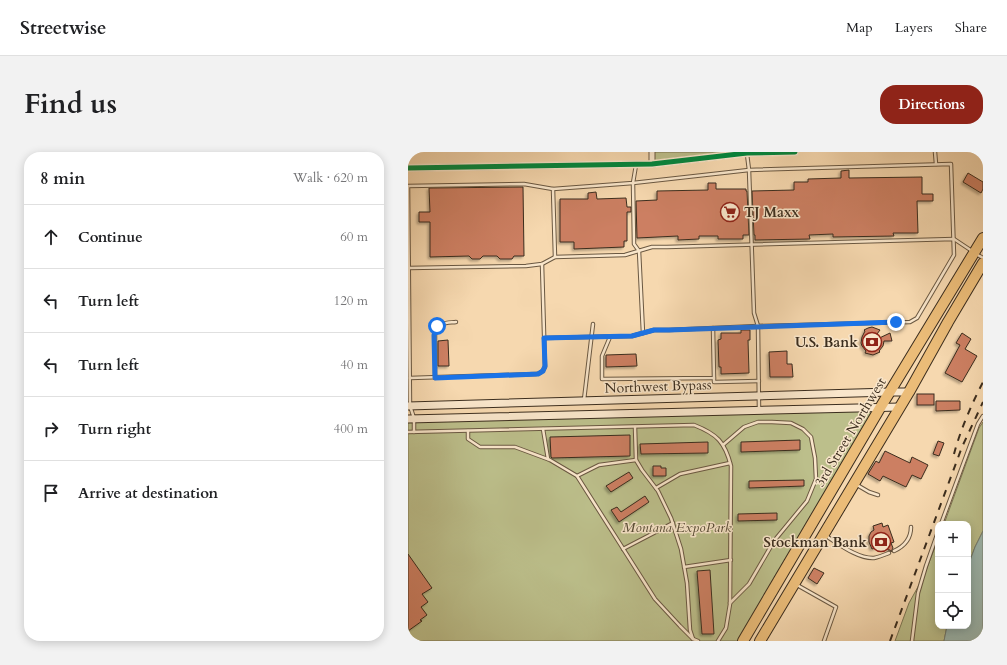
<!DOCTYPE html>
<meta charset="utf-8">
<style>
:root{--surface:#fff;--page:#f2f2f2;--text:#202124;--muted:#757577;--line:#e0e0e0;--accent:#8f2418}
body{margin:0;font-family:Cardo,serif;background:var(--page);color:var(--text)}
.controls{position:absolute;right:12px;bottom:12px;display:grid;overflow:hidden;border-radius:8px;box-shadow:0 2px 10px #0003}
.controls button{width:36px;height:36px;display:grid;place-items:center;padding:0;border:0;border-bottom:1px solid var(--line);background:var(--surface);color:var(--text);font:20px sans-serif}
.stop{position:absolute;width:12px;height:12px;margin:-9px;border:3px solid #1a73e8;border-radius:50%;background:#fff}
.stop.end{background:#1a73e8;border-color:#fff;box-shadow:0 1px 4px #0008}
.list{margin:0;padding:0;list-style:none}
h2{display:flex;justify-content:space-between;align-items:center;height:52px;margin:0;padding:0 16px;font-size:17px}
h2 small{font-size:13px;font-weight:400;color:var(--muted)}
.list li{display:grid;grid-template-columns:26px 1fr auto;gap:12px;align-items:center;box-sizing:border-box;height:64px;padding:0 16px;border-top:1px solid var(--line)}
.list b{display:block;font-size:15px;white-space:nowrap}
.list em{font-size:13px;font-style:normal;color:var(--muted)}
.icon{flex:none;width:22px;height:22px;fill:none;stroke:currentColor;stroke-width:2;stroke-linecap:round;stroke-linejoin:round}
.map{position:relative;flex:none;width:575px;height:489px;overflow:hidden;border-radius:16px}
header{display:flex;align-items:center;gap:24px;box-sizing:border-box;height:56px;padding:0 20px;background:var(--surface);border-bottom:1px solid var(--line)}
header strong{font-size:19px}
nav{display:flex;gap:22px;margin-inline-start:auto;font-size:14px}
.intro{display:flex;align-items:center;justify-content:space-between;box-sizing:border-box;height:96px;padding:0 24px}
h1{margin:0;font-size:28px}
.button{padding:10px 18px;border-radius:16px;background:var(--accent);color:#fff;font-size:14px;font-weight:700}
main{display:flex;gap:24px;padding:0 24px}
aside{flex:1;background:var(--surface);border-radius:16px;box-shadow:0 2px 10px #0003}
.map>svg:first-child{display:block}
</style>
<header>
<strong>Streetwise</strong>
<nav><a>Map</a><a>Layers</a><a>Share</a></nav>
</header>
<div class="intro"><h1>Find us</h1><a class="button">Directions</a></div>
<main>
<aside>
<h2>8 min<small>Walk · 620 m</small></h2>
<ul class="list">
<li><svg class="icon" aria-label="ahead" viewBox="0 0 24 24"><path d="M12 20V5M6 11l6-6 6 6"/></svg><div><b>Continue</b></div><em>60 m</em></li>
<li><svg class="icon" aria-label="left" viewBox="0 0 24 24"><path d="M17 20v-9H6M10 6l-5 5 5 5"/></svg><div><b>Turn left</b></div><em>120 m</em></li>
<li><svg class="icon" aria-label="left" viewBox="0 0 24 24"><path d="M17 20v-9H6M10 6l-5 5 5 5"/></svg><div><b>Turn left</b></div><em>40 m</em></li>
<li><svg class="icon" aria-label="right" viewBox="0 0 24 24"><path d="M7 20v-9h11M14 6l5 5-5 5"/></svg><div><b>Turn right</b></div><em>400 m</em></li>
<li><svg class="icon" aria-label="arrive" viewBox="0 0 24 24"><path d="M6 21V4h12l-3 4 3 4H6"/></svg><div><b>Arrive at destination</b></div></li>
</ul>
</aside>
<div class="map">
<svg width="575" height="489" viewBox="0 0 575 489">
<defs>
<filter id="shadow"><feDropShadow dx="-2" dy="2" stdDeviation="1" flood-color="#0004"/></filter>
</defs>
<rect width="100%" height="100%" fill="#f6d8af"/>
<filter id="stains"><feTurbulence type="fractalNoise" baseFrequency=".005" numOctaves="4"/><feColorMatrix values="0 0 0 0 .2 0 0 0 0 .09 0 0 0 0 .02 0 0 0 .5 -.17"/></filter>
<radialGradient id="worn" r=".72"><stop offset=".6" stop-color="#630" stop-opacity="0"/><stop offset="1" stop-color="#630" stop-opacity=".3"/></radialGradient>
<g fill="#bcbf8b" stroke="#7c7654">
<path d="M244 0H324V3L244 12Z"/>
<path d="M472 256 334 489H0V267Z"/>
<path d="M575 270V379L567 395 560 414V372H536L571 276Z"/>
<path d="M530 387V474H539L536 489H487L501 451 516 424Z"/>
</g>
<path fill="#9db9b1" stroke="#768176" d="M575 379V489H536L539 474H560V414L567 395Z"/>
<g fill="#cc7f62" stroke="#3b2d1e" filter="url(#shadow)">
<path d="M441 18V26L514 25V42H525V49H509L510 81H485L486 84 425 85V82L401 83 402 87 347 88V83H346L344 39 386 38V30H400V27L433 26V19Z"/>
<path d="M560 21 575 30V37L573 41 555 30Z"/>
<path d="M300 31H308V37H338V39H339L341 83H335V87H310V84H291V87L270 88V84L229 86 228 49 249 48V39L300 38Z"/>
<path d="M115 35 116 104H106L104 107H92L89 104H75L72 107H64L61 104 22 105V70H11V60H22L21 36Z"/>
<path d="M188 40 189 47 218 46 219 55H223V60H219V89H216V95L166 97V90H152V47H180V41Z"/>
<path d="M464 175 472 178 463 190 482 181 484 189H476L475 194 471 199 472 200 465 203 457 201 458 199 454 194 453 191 454 185 457 179 456 178 460 176Z"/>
<path d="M333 178H342V188H340L341 221 313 222V215H311L310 188 313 187V181H333Z"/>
<path d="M554 181 563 187 557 197 569 204 554 230 537 221 552 193 548 191Z"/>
<path d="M40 188 41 214H30V189Z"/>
<path d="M379 199V212H384L385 225H362L361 200Z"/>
<path d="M228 202 229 214 198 215V203Z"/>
<rect x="509" y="242" width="17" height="11"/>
<path d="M528 249H552V258L528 259Z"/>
<path d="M222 283V304L144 306 143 305 142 285Z"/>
<path d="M392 288V298L333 300V290Z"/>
<path d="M530 289 536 291 531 304 525 302Z"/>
<path d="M300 290V301L233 302 232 292Z"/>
<path d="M477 299 502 311 504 305 520 313 513 327 504 323 498 335 475 324 472 329 460 322 468 309 471 311Z"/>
<path d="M245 314H253V316H258V324H245Z"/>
<path d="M221 320 225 326 203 340 198 334Z"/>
<path d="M396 328V334L341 336V329Z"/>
<path d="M237 344 241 350 211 370 203 358 209 355 213 360Z"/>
<path d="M369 361V368L330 369V362Z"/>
<path d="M474 371 475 375 480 373 486 390 483 391 485 396 483 400 482 398H480L478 392 464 397 461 390V384L463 380 466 378 465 374Z"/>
<path d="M0 402 24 436 14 442 20 450 13 455 19 463 12 468 14 469 0 479Z"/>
<path d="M406 416 416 421 409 432 400 426Z"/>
<path d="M302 418 306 482H294L289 419Z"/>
</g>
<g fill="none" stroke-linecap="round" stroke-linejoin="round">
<defs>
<g id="lane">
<path d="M527 0 528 12"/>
<path d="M339 2 341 18 346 161 350 174 351 258"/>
<path d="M145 37 225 31 341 18 543 12 546 103 509 166 502 170 350 174 261 178H246L235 181"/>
<path d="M568 102 575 106"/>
<path d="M1 116 118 114 134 112 147 105 217 103 244 95H259L546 87 564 99"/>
<path d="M202 185 194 204V227L306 226 305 176"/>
<path d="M136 186 224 184 235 181 231 99 226 92 225 31 228 13"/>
<path d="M2 226 128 222C133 222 135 219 137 215L134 112"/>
<path d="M27 226V179C31 170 39 171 48 170"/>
<path d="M306 226V230H308L351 229"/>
<path d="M176 248 185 172"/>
<path d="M227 275 228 308 234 318 250 339 263 366 273 397 279 431 282 478 285 487 290 489"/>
<path d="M135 277 140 307"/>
<path d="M60 279V287L72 295H107L142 308 169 324 247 447 272 474 285 487"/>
<path d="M0 280 286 273C309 282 317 290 323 314L322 452 318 476 310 489"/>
<path d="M6 280V266L2 254 0 34 116 32 145 37 147 105"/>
<path d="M315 293 336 275 350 270H364L383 271 395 277 403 285 407 306 408 327 399 349 366 389 341 432 322 451"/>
<path d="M169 324 191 313 228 308"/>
<path d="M449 333 461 340 470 343"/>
<path d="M248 336 272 322 322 311"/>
<path d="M533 372 570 272 575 264"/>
<path d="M418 384C431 392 450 407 466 406 471 405 476 403 481 401"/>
<path d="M215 397 265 371"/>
<path d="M486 399C497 394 503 386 503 375"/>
<path d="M276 415 323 408"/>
<path d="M389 433 428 455 416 489"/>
<path d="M504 489 510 441 518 414 530 380"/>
</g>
<g id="street">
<path d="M244 0V12"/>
<path d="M0 16 244 12 339 1 387 0"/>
</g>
<g id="secondary">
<path d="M0 254 482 240H501"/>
<path d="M0 267 492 255"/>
</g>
<g id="highway">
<path d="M335 489 472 256 575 86"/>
<path d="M352 489 501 240 540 170 575 111"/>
</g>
</defs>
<use href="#lane" stroke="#6a5842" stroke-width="4.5"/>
<use href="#street" stroke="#6a5842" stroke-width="7"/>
<use href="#secondary" stroke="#3b2d1e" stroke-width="9"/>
<use href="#highway" stroke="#3b2d1e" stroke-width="12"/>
<use href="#lane" stroke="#f9e6cb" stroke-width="2.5"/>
<use href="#street" stroke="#f9e6cb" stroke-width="5"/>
<use href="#secondary" stroke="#f9e6cb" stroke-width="7"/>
<use href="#highway" stroke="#ebbc78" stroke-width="10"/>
<g stroke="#3b2d1e" stroke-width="2" stroke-dasharray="7 7" stroke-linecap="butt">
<path d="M546 302C552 279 564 251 575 230"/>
<path d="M482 489 554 295 575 250"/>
</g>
<defs>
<path id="cycleway" d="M0 16 244 12 339 1 387 0"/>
</defs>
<use href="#cycleway" stroke="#f9e6cb" stroke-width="8"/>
<use href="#cycleway" stroke="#00873e" stroke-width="5"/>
</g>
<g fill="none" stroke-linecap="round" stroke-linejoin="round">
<path stroke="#1a73e8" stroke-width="5" d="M29 174 27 179 26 183 27 226 130 222 135 219 137 214 136 186 224 184 246 178H261L488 170"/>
</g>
<defs>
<symbol id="supermarket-ring" viewBox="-11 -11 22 22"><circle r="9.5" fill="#f9e6cb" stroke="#8f2418" stroke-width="1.5"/><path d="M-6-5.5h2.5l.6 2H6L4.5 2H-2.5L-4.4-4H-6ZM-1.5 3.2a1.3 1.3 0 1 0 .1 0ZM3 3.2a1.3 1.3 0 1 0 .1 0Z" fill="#8f2418"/></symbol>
<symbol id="bank-ring" viewBox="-11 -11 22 22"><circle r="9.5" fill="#f9e6cb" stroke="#8f2418" stroke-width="1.5"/><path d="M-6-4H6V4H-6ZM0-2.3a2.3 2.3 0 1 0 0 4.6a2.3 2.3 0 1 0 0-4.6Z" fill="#8f2418"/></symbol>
</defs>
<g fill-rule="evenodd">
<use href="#supermarket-ring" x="311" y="49" width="22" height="22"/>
<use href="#bank-ring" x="453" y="179" width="22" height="22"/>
<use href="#bank-ring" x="462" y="379" width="22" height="22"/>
</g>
<g text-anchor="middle" stroke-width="3" stroke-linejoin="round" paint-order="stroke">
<g font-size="14" font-weight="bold" fill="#3b2d1e" stroke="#f9e6cb" text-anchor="end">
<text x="336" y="65" text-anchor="start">TJ Maxx</text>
<text x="450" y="195">U.S. Bank</text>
<text x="459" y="395">Stockman Bank</text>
</g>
<g font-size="14" fill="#3b2d1e" stroke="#f9e6cb">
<text transform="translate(250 234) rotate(-2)" y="5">Northwest Bypass</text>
<text transform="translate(442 280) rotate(-59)" y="5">3rd Street Northwest</text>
</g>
<g font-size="14" font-style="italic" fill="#554a34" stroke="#f9e6cb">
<text x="269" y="380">Montana ExpoPark</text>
</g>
</g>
<rect width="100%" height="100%" filter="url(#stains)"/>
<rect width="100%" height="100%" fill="url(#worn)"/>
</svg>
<div class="controls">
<button>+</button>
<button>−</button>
<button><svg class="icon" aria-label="locate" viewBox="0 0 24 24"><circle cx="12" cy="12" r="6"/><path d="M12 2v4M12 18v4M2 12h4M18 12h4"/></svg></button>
</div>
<div class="stop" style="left:29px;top:174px"></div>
<div class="stop end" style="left:488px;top:170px"></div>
</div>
</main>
